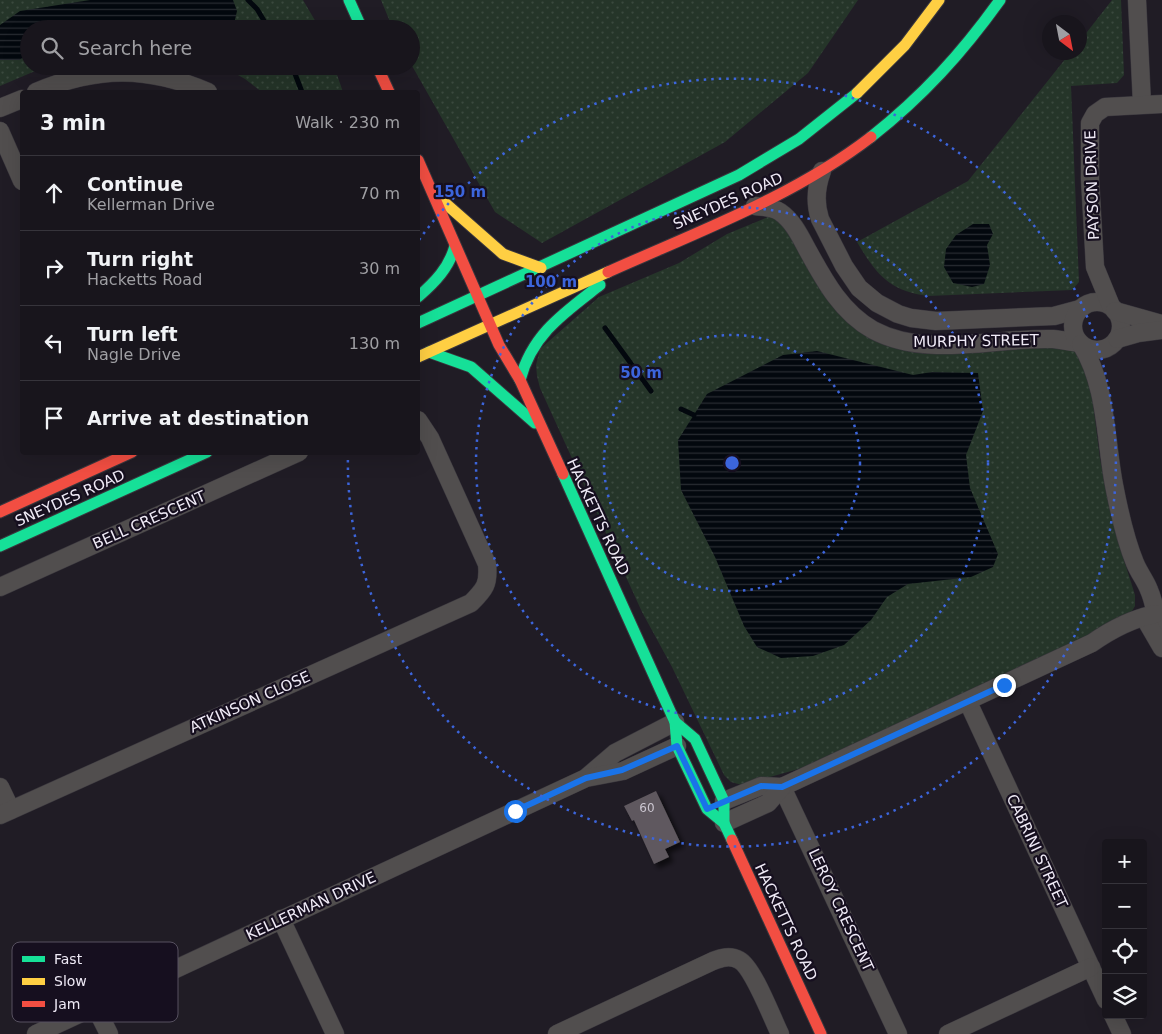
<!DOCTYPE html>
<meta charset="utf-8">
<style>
:root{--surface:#18151c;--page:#211e25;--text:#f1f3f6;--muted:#9f9fa3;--line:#36343b}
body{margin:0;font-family:"DejaVu Sans",sans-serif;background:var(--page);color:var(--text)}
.controls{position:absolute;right:15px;bottom:15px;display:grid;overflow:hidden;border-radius:5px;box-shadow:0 5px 20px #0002}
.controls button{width:45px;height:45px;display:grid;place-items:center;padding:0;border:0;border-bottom:1px solid var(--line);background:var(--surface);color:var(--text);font:25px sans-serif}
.compass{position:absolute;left:1042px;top:15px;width:45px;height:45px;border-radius:50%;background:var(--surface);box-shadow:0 5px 20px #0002;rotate:148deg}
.stop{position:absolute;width:15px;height:15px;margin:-11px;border:4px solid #1a73e8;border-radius:50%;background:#fff}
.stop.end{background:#1a73e8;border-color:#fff;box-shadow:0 1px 5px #0008}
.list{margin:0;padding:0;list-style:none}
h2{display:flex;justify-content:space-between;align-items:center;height:65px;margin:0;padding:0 20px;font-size:21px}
h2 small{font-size:16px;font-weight:400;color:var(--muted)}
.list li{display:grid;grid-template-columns:32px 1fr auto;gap:15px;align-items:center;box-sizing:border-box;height:75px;padding:0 20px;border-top:1px solid var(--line)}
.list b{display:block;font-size:19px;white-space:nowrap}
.list p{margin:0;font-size:16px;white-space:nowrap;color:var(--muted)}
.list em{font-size:16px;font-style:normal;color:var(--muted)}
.icon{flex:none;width:28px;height:28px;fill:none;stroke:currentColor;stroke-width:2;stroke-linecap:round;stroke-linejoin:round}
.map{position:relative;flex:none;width:1162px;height:1034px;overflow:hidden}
.search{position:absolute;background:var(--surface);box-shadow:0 5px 20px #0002;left:20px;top:20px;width:400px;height:55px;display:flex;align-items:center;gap:12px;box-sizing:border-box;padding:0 18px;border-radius:28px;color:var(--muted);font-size:19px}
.panel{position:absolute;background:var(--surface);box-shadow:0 5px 20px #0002;left:20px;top:90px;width:400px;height:365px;border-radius:5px}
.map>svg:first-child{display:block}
</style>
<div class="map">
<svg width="1162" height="1034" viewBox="0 0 1162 1034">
<defs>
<pattern id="grass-dots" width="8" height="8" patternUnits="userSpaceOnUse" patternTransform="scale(1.25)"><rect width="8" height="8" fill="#253529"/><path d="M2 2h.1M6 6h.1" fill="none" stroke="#3a493e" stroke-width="1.8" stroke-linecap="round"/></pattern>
<pattern id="water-rules" width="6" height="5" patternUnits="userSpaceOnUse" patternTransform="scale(1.25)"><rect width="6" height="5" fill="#03080e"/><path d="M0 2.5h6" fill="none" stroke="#282c32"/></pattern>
<filter id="shadow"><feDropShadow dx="4.5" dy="4.5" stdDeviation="2.5" flood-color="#0009"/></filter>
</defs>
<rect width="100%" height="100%" fill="#201c25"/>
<g fill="url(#grass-dots)">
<path d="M0 0H303L320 29H29V66H47L0 86Z"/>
<path d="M381 0H858L808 73 725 142 542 243 495 212 411 64V29H393Z"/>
<path d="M1112 0H1121L1124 75 1117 83 1071 86 1079 282 1072 290 928 296C889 291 876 274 857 242L968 181 1070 53 1080 52V41Z"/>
<path d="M222 66H334L343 92H262L245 79Z"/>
<path d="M768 217 776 218 876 336 1058 345 1077 350 1089 371 1100 459 1118 541 1135 595V606L1132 611 1123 619 802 768 742 785 731 782 724 775 672 667 642 612 540 388 537 376 536 365 540 349 599 297 679 263 727 234Z"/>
</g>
<g fill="url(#water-rules)">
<path d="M90 0H233L237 11 234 24 193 27 151 23 79 29H29V51L20 60H0V25L20 11Z"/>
<path d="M973 224H989L993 234 987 245 990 265 984 284 972 287 953 283 944 267 946 249 956 235Z"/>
<path d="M817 351 913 375 932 372 978 373 983 411 966 455 970 488 998 554 993 567 971 577 908 584 887 597 871 620 844 645 813 656 781 658 757 647 744 626 715 557 681 490 678 440 707 394 783 355Z"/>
</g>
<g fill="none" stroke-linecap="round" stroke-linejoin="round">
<g stroke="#03080e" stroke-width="5">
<path d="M248 0 257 9 269 29"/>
<path d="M292 66 302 92"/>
<path d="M605 328 651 391"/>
<path d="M681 409 694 415"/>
</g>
</g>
<path fill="#5f585e" filter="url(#shadow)" d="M656 791 680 842 665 849 669 857 654 864 634 820 632 821 624 806Z"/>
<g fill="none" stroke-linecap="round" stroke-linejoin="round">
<defs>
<g id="street">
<path d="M1137 0 1142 104"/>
<path d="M36 92C97 66 148 66 208 92"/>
<path d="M0 108 22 99"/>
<path d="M0 131 22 181"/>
<path d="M822 171C816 187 815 204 820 219L844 266 859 288 877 303 898 314 911 318 936 321 1054 316 1080 309"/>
<path d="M755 206C763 207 773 207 780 212 793 221 800 236 807 249 824 280 841 312 873 330 927 359 995 337 1053 339 1062 340 1071 342 1080 343"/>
<circle cx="1097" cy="326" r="24"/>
<path d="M1111 306 1095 267 1090 179V123L1095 114 1105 107 1162 104"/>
<path d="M1115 311 1162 324"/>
<path d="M1117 339 1138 333 1162 330"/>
<path d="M1081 344C1107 386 1105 438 1114 485 1119 511 1125 539 1135 563 1139 573 1146 581 1149 590 1155 603 1154 615 1162 626"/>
<path d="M0 587 299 452"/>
<path d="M1144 617 1162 648"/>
<path d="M968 702 1106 1000"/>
<path d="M587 777 615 753 675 722"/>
<path d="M0 787 11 810"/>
<path d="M782 787 898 1034"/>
<path d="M724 801 761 786 782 787 1092 643C1112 629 1131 619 1155 614"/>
<path d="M0 815 471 603C485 589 489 584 487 564L430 438 418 420"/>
<path d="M724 823 768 803 782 787"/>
<path d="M281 919 335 1034"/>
<path d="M95 1006 109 1034"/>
<path d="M1113 1015 1122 1034"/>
<path d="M36 1034 586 778 623 771 677 746"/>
<path d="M557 1034 713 961C721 958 730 955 739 960 753 967 772 1018 780 1034"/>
<path d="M948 1034 1091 967"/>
</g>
<g id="fast">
<path d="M349 0 362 29"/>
<path d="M871 137C923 96 962 53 1000 0"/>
<path d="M418 297C435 282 449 268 455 246"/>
<path d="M418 323 739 175 799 139 857 93"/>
<path d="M429 352 471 367 535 423"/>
<path d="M520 380C532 334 564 313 600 285"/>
<path d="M563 474 675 722 677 746 707 809 724 823 732 840"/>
<path d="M0 546 207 452"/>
<path d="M675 722 695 739 724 801V823"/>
</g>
<g id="slow">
<path d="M857 93 905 45 939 0"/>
<path d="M437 196 503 254 541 268"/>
<path d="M418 357 608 272"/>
</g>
<g id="jam">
<path d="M377 66 389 92"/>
<path d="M418 160 499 345 520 380 563 474"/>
<path d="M608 272C697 232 793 197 871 137"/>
<path d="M0 512 132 452"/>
<path d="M732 840 821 1034"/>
</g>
</defs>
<use href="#street" stroke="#39363d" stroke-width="19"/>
<use href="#fast" stroke="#39363d" stroke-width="13"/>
<use href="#slow" stroke="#39363d" stroke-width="13"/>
<use href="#jam" stroke="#39363d" stroke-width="13"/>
<use href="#street" stroke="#514e4e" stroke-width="18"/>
<use href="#fast" stroke="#16e098" stroke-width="11"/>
<use href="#slow" stroke="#ffcf43" stroke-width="11"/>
<use href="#jam" stroke="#f24e42" stroke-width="11"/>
</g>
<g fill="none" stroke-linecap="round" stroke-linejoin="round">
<path stroke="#1a73e8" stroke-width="6" d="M515 811 586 778 622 770 677 746 707 809 761 786 782 787 1004 685"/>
</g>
<g fill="none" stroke="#3c65dc" stroke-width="2.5" stroke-dasharray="2.5 5">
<circle cx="732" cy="463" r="128"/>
<circle cx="732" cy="463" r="256"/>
<path d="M419 240A384 384 0 1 1 348 453"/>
</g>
<g text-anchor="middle" stroke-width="4.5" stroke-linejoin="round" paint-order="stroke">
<g font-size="12" fill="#cbc6d0">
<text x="647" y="812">60</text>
</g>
<g font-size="15" fill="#efeaf6" stroke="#160f1f">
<text transform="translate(1092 185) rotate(-92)" y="5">PAYSON DRIVE</text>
<text transform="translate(728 201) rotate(-24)" y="5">SNEYDES ROAD</text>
<text transform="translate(976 341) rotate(-1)" y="5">MURPHY STREET</text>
<text transform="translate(70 498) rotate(-24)" y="5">SNEYDES ROAD</text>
<text transform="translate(598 517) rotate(65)" y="5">HACKETTS ROAD</text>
<text transform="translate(149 520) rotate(-24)" y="5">BELL CRESCENT</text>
<text transform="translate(250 702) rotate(-24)" y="5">ATKINSON CLOSE</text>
<text transform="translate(1037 851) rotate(65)" y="5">CABRINI STREET</text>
<text transform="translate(311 906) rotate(-25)" y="5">KELLERMAN DRIVE</text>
<text transform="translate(841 910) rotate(65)" y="5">LEROY CRESCENT</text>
<text transform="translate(786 922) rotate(65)" y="5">HACKETTS ROAD</text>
</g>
</g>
<rect x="12" y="942" width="166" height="80" rx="8" fill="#160f1f" stroke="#575160" stroke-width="1"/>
<rect x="22" y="956" width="23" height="6" fill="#16e098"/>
<rect x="22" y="978" width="23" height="7" fill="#ffcf43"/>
<rect x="22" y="1001" width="23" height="6" fill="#f24e42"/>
<g font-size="14" fill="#efeaf6">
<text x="54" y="964">Fast</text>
<text x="54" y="986">Slow</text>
<text x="54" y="1009">Jam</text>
</g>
<circle cx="732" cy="463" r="8" fill="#3c65dc" stroke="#160f1f" stroke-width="2.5"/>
<g font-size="15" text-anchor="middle" font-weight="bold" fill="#3c65dc" stroke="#160f1f" stroke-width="4.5" stroke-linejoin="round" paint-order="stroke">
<text x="460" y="197">150 m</text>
<text x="551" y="287">100 m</text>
<text x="641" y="378">50 m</text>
</g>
</svg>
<div class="controls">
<button>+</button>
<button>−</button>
<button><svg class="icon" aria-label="locate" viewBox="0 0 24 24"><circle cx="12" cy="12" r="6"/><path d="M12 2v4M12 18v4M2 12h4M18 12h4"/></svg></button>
<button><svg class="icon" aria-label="layers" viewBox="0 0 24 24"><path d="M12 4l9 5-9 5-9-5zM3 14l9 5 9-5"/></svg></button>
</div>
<svg class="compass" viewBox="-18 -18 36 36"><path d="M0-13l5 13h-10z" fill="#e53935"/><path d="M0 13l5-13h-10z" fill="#9f9fa3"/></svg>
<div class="stop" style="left:515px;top:811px"></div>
<div class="stop end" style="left:1004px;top:685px"></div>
<div class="search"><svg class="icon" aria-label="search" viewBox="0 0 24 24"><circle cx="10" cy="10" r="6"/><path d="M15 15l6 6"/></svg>Search here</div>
<section class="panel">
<h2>3 min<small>Walk · 230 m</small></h2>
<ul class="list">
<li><svg class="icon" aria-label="ahead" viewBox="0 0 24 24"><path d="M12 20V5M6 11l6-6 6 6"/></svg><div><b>Continue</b><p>Kellerman Drive</p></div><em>70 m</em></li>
<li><svg class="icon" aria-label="right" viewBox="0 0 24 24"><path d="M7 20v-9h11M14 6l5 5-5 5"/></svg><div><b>Turn right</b><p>Hacketts Road</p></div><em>30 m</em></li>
<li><svg class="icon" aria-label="left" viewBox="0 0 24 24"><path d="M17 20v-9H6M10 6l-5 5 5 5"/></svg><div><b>Turn left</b><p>Nagle Drive</p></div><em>130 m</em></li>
<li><svg class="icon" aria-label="arrive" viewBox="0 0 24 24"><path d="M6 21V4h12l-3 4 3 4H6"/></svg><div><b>Arrive at destination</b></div></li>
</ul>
</section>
</div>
